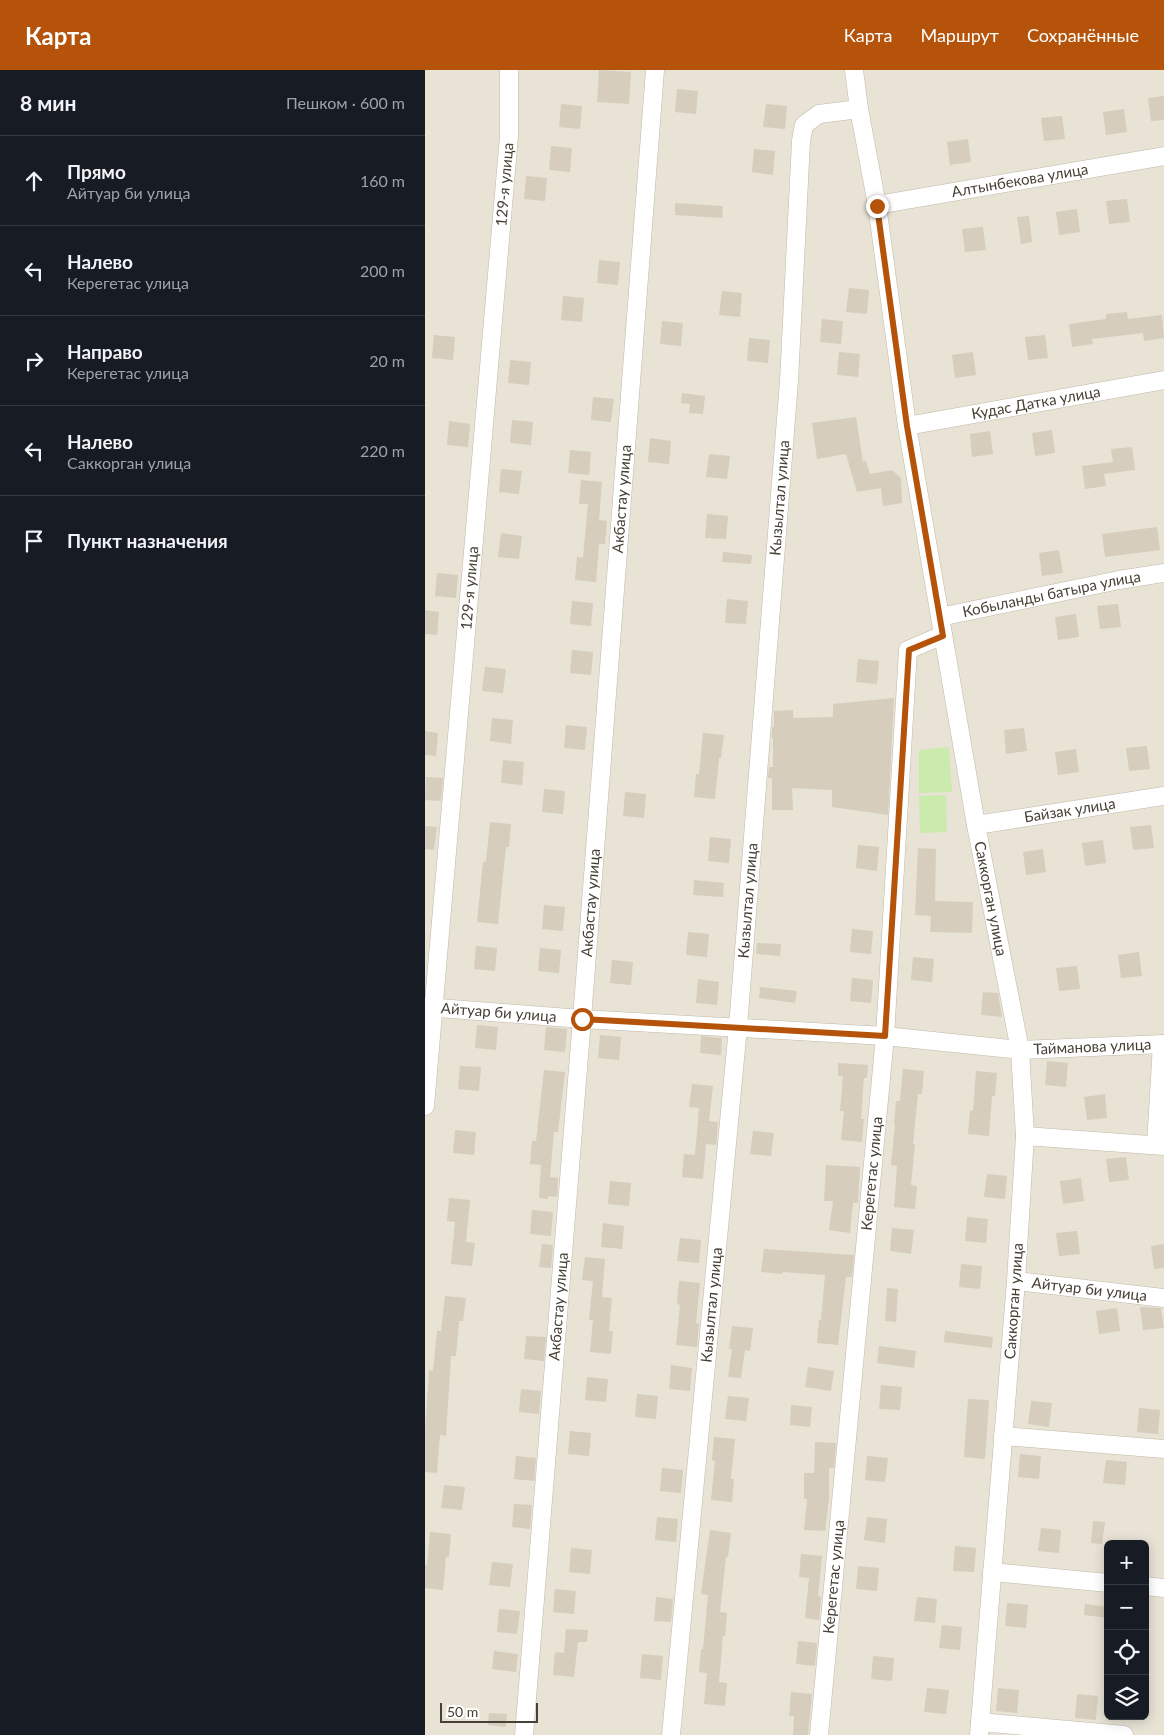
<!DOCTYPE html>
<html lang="ru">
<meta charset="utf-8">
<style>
:root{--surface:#171b24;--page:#242831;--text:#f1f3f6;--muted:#9ea1a6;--line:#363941;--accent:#b45309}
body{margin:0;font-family:Lato,sans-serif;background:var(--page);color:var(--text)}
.controls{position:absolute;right:15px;bottom:15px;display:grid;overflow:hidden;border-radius:8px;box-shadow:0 2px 12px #0003}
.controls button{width:45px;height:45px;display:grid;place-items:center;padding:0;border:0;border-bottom:1px solid var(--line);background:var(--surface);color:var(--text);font:25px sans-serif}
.scale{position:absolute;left:15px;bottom:12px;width:98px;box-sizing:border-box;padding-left:5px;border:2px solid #474135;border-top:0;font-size:14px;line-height:18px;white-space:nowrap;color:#474135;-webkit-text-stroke:4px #fff;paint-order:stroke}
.stop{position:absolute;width:15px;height:15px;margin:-11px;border:4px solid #b45309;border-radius:50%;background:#fff}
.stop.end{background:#b45309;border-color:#fff;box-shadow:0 1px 5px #0008}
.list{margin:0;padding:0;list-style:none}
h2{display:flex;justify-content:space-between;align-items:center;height:65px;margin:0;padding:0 20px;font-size:21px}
h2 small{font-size:16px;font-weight:400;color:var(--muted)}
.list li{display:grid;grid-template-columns:32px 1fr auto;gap:15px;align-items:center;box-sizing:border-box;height:90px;padding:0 20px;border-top:1px solid var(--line)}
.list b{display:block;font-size:19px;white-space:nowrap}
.list p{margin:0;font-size:16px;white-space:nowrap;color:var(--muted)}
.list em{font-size:16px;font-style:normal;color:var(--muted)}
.icon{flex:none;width:28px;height:28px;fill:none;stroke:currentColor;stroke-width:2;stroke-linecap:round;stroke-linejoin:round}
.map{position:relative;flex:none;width:739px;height:1665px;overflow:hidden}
header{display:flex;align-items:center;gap:30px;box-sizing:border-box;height:70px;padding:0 25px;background:var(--accent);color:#fff}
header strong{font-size:24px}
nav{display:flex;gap:28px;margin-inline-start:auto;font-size:18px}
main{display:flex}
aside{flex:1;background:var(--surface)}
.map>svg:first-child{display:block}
</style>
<header>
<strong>Карта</strong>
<nav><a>Карта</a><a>Маршрут</a><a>Сохранённые</a></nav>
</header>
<main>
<aside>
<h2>8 мин<small>Пешком · 600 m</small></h2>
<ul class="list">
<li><svg class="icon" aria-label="ahead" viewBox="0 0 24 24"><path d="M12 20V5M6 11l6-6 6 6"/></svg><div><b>Прямо</b><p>Айтуар би улица</p></div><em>160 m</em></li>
<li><svg class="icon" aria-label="left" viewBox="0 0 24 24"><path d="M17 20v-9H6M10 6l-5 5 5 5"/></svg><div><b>Налево</b><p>Керегетас улица</p></div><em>200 m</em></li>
<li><svg class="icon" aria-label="right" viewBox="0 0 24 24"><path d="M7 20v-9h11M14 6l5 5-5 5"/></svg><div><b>Направо</b><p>Керегетас улица</p></div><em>20 m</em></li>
<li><svg class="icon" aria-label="left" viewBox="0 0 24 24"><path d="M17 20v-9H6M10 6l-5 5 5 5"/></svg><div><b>Налево</b><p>Саккорган улица</p></div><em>220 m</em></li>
<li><svg class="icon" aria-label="arrive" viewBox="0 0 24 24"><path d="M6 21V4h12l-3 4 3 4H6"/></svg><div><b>Пункт назначения</b></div></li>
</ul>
</aside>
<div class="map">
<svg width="739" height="1665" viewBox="0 0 739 1665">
<rect width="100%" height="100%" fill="#f4f1e7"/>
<path fill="#e8e3d5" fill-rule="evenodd" d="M0 0H739V1665H0ZM683 1474H720V1646H683Z"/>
<g fill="#cbeaae">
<path d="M524 677 527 722 494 723V680Z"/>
<path d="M521 725 522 762 495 763 494 726Z"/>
</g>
<g fill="#d6cdbc">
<path d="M174 0 206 2 204 34 172 32Z"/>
<path d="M252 19 273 21 271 44 250 42Z"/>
<path d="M739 26V50L726 51 723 28Z"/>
<path d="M136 34 157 36 155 59 134 57Z"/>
<path d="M341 34 362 36 360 59 338 57Z"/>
<path d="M699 39 702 62 681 65 678 42Z"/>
<path d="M637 46 640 69 619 71 616 48Z"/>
<path d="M543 69 546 92 525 95 522 72Z"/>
<path d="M126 76 147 78 145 102 124 100Z"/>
<path d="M329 79 350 81 348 105 327 102Z"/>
<path d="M101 106 122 108 120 131 99 129Z"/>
<path d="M702 129 705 152 684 154 681 131Z"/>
<path d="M250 133 298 136 297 148 250 145Z"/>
<path d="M652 139 655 162 634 165 631 142Z"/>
<path d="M604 146 607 172 596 174 592 147Z"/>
<path d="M558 157 561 180 540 182 537 159Z"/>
<path d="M174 190 195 192 193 215 172 213Z"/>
<path d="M424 218 444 220 442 244 421 242Z"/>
<path d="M297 221 317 223 315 247 294 245Z"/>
<path d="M138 226 159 228 157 252 136 250Z"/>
<path d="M702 242 703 249 737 245 739 268 719 271 718 263 667 269 668 274 647 277 644 254 681 249V244Z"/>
<path d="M397 249 418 251 416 274 395 272Z"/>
<path d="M237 251 258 253 256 276 235 274Z"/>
<path d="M9 265 30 267 28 290 7 288Z"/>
<path d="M620 265 623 288 603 290 600 267Z"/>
<path d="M324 268 345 270 343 293 322 291Z"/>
<path d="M414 282 435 284 433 307 412 305Z"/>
<path d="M548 282 551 305 530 308 527 285Z"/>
<path d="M85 290 106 292 104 315 83 313Z"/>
<path d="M257 323 280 326 278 344 264 343 265 334 256 333Z"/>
<path d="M168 327 189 329 186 352 166 350Z"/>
<path d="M431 347 438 392 441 391 445 404 467 400 476 408 477 433 458 436 456 418 432 422 421 384 392 389 387 353Z"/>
<path d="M87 350 108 352 106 375 85 373Z"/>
<path d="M24 351 45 354 43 377 22 375Z"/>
<path d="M627 360 630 383 610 386 607 363Z"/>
<path d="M565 361 568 384 547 387 545 364Z"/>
<path d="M225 368 246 371 244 394 223 392Z"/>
<path d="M707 377 710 400 679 404 681 416 660 419 657 396 688 392 686 379Z"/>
<path d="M145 380 166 382 164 405 143 403Z"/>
<path d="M284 384 305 386 302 409 281 407Z"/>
<path d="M76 399 97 401 94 424 74 422Z"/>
<path d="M156 410 177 412 174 450 182 451 180 474H174L171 512 150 510 152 487 158 488 163 434H154Z"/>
<path d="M282 444 303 446 301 469 280 468Z"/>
<path d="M732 457 735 480 680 487 677 464Z"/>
<path d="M76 463 97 466 94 489 73 487Z"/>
<path d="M634 480 638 503 617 506 614 483Z"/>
<path d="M298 482 327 485 326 494 297 492Z"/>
<path d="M12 503 33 505 31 528 10 526Z"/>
<path d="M302 529 323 531 321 554 300 553Z"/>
<path d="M147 531 168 533 166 556 145 554Z"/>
<path d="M693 534 696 557 675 559 672 536Z"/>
<path d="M0 540 14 542 12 565 0 564Z"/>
<path d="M651 544 654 567 633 570 630 547Z"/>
<path d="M147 580 168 582 166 605 145 603Z"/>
<path d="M433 589 454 591 452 614 431 612Z"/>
<path d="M60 597 81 599 78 623 57 621Z"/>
<path d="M469 628 463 745 407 737V720L367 718 368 740H347V708H343L344 697H348V668H347V657H349V641L368 640V648L408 647V634Z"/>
<path d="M67 648 88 650 86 674 65 671Z"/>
<path d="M141 655 162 657 160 680 139 678Z"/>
<path d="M599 658 602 681 581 684 579 660Z"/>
<path d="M0 661 13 663 11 686 0 685Z"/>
<path d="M278 663 299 665 296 688H294L290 729 269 727 271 704H274Z"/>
<path d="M722 676 725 699 704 701 701 678Z"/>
<path d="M651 679 654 702 633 705 630 682Z"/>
<path d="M78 690 99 692 97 715 76 713Z"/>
<path d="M1 707 18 708 16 731 0 730Z"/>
<path d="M119 719 140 721 138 744 117 742Z"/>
<path d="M200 722 221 724 219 748 198 746Z"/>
<path d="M65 752 86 754 84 777H81L73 854 52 852 58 792H61Z"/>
<path d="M726 755 729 778 708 780 705 757Z"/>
<path d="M0 756 12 757 9 780 0 779Z"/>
<path d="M285 767 306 769 304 793 283 791Z"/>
<path d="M678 770 681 793 660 796 657 773Z"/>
<path d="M433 775 454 777 452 801 431 798Z"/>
<path d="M493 778 511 779 510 831 548 832 547 863 505 862 506 846 490 845Z"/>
<path d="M618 779 621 802 601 805 598 782Z"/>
<path d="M269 810 299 813 298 827 268 825Z"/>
<path d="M119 835 140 837 138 861 117 859Z"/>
<path d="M427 859 448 861 446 884 425 882Z"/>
<path d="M263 862 284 864 282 887 261 885Z"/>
<path d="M332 873 356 874 355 886 331 884Z"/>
<path d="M51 876 72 878 70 901 49 899Z"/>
<path d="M115 878 136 880 134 903 113 901Z"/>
<path d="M714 882 717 906 696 908 693 885Z"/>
<path d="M488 887 509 889 507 912 486 910Z"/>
<path d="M187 890 208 892 206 915 185 913Z"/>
<path d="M652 896 655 919 634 921 631 898Z"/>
<path d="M427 908 448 910 446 933 425 931Z"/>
<path d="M273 909 294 912 292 935 271 933Z"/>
<path d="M335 917 372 921 370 933 334 928Z"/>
<path d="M558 922 573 923 577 947 556 945Z"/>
<path d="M52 955 73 957 71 980 50 978Z"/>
<path d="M121 957 142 959 140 982 119 980Z"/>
<path d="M175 965 196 967 194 990 173 988Z"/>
<path d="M276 966 297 968 296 985 275 983Z"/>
<path d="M622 991 643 993 641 1017 620 1015Z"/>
<path d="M413 993 443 995 442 1008H439L436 1049H439L437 1072 416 1070 419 1041H415L418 1006H413Z"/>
<path d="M35 996 56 997 54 1021 33 1019Z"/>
<path d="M478 999 499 1001 497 1024H493L488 1074H490L486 1115 492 1116 490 1139 469 1137 472 1096 466 1095 470 1054H469L471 1031H475Z"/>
<path d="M119 1000 140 1002 133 1062H129L125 1107 133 1108 132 1127 123 1126V1129L114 1128 116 1095 105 1094 107 1071H111Z"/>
<path d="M551 1001 572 1003 570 1026H567L564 1066 543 1064 545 1040 548 1041Z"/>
<path d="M267 1014 288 1016 284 1051 293 1052 291 1075 281 1074 278 1109 257 1107 259 1084 270 1085 274 1038 264 1037Z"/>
<path d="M680 1024 682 1048 662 1050 659 1027Z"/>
<path d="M30 1060 51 1062 49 1085 28 1083Z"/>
<path d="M328 1061 349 1063 346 1086 325 1084Z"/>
<path d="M701 1087 704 1110 684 1112 681 1089Z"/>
<path d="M401 1095 435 1097 433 1133H428L425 1163 404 1160 408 1131H399Z"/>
<path d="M562 1104 582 1106 580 1129 559 1127Z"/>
<path d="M656 1108 659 1131 638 1134 635 1111Z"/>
<path d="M185 1111 206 1113 204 1136 183 1134Z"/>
<path d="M24 1128 45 1130 41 1172 50 1173 47 1196 26 1194 30 1152 22 1151Z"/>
<path d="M107 1140 128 1142 126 1166 105 1164Z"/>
<path d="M542 1147 563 1149 561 1173 540 1171Z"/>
<path d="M178 1153 199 1156 197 1179 176 1177Z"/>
<path d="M467 1158 489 1160 486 1184 465 1181Z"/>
<path d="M652 1161 655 1184 634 1186 631 1163Z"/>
<path d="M255 1168 276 1170 274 1193 252 1191Z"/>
<path d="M117 1174 128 1175 126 1198 114 1197Z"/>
<path d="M739 1174V1198L729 1199 726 1176Z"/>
<path d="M339 1179 429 1185 427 1207H421L413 1275 392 1273 394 1250H396L400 1205 358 1202 357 1204 336 1202Z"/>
<path d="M160 1187 180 1189 177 1227 187 1228 184 1261H188L186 1284 165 1282 168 1250H164L168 1211 157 1210Z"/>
<path d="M536 1194 557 1196 555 1219 534 1217Z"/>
<path d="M254 1211 275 1213 271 1253 274 1254 272 1277 251 1275 255 1235 252 1234Z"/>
<path d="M462 1218 473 1219 471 1252 460 1251Z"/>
<path d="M20 1226 41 1228 38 1251H34L31 1286H26L21 1366 15 1365 12 1403 0 1402V1361L4 1300 8 1301 12 1261H16Z"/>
<path d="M715 1237 736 1238 739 1258 718 1260Z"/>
<path d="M692 1238 695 1261 674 1264 671 1241Z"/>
<path d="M307 1256 328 1258 325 1281 320 1280 316 1308 303 1307 307 1279H304Z"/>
<path d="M520 1261 568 1267 567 1278 519 1272Z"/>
<path d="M101 1266 121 1267 119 1291 99 1289Z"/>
<path d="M454 1276 491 1281 489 1298 452 1293Z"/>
<path d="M246 1295 267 1298 265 1321 244 1319Z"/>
<path d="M383 1297 409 1301 406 1321 380 1317Z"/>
<path d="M162 1307 183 1309 181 1332 160 1330Z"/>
<path d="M456 1315 477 1317 475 1340 454 1339Z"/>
<path d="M96 1319 116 1321 114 1344 94 1342Z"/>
<path d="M212 1324 233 1326 231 1349 210 1347Z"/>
<path d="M303 1326 324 1328 321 1351 300 1349Z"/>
<path d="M543 1329 564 1330 560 1389 539 1387Z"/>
<path d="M606 1331 627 1333 624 1357 603 1354Z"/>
<path d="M366 1335 387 1337 385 1357 365 1355Z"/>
<path d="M714 1338 735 1340 733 1364 712 1362Z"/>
<path d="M145 1361 166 1363 164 1386 143 1384Z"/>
<path d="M289 1367 310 1369 306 1409H309L307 1432 286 1430 290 1391 287 1390Z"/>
<path d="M390 1372 411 1373 409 1398H404V1429L400 1461 379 1460 382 1429H379V1403H389Z"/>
<path d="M595 1384 616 1386 614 1409 593 1407Z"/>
<path d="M91 1386 111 1388 109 1411 89 1409Z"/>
<path d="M442 1386 463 1388 460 1412 440 1410Z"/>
<path d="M681 1390 702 1392 700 1415 678 1413Z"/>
<path d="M237 1398 258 1400 256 1423 235 1421Z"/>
<path d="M19 1415 40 1417 37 1440 16 1438Z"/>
<path d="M89 1434 107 1435 105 1459 87 1457Z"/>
<path d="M232 1447 253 1449 251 1472 230 1470Z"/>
<path d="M442 1447 462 1449 460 1473 439 1470Z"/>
<path d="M668 1451 680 1452 677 1474 666 1473Z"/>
<path d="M616 1458 636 1460 634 1483 613 1481Z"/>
<path d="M285 1460 306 1463 303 1487H301L295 1542 302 1543 300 1566H298L294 1612 302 1613 300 1636 279 1634 282 1603 274 1602 276 1579H278L283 1525 276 1524Z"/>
<path d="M5 1462 26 1464 24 1487H21L18 1520 0 1518V1495H2Z"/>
<path d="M530 1476 551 1478 549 1502 528 1501Z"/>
<path d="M146 1478 167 1480 165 1504 144 1502Z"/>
<path d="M376 1484 397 1486 393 1526 396 1527 394 1550 380 1548 384 1508 374 1507Z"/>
<path d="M67 1492 88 1494 85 1517 64 1515Z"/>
<path d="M433 1496 454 1498 452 1521 431 1519Z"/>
<path d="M130 1519 151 1521 149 1544 128 1542Z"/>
<path d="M231 1527 248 1529 246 1552 229 1551Z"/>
<path d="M492 1527 512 1529 510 1553 489 1551Z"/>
<path d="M582 1533 603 1535 601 1558 580 1556Z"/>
<path d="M660 1534 683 1537V1548L659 1545Z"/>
<path d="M74 1539 95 1541 92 1564 72 1562Z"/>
<path d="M517 1555 537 1557 535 1580 514 1578Z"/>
<path d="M141 1559 163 1560 162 1572H153L149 1607 128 1605 130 1582 139 1583Z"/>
<path d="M373 1571 392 1573 390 1596 371 1594Z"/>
<path d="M69 1581 93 1584 91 1602 67 1599Z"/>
<path d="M217 1584 238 1586 236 1610 215 1608Z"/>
<path d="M448 1586 469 1588 467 1611 446 1609Z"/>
<path d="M502 1618 524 1620 521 1644 499 1642Z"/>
<path d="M573 1618 594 1620 592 1643 571 1641Z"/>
<path d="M366 1622 387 1624 383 1665H368L369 1646H364Z"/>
<path d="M652 1624 673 1626 671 1650 650 1648Z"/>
<path d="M64 1643 82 1644 81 1657 63 1655Z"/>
</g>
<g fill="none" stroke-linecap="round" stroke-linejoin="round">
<defs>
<g id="minor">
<path id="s1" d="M429 0 434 39 452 135 482 356 551 755 595 980 600 1066 591 1211 554 1665"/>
<path id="s2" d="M452 135 739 86"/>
<path id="s3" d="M482 356 739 310"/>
<path id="s4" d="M515 547 694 510 739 503"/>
<path id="s5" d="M551 755 739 726"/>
<path id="s6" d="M0 937 157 949 460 966 595 980 739 974"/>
<path id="s7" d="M0 1036 84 66V0"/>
<path d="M600 1066 739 1076"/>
<path d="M731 1075 737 974"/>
<path id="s8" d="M591 1211 739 1228"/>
<path d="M578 1366 739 1379"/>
<path d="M567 1502 683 1513"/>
<path d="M720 1516 739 1518"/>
<path d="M555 1652 699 1665"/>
<path id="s9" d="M99 1665 157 949 230 0"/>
<path id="s10" d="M246 1665 313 957 364 311 376 71 379 55 394 44 434 39"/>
<path id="s11" d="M394 1665 460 966 483 580 518 565"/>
</g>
</defs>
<use href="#minor" stroke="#c0b9a9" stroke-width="19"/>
<use href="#minor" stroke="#fff" stroke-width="18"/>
</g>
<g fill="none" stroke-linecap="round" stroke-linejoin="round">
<path stroke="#b45309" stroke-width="6" d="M157 949 460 966 484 580 518 566 482 356 452 136"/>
</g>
<g text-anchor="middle" stroke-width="4" stroke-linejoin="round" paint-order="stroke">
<g font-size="15" fill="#474135" stroke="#fff">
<text dy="5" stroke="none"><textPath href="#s2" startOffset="145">Алтынбекова улица</textPath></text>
<text dy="5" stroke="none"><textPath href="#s7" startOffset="925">129-я улица</textPath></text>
<text dy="5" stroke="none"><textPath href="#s3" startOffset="131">Кудас Датка улица</textPath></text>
<text dy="5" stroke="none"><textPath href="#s10" startOffset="1242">Кызылтал улица</textPath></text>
<text dy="5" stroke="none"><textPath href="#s9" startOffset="1240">Акбастау улица</textPath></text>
<text dy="5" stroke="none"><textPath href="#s7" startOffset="520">129-я улица</textPath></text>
<text dy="5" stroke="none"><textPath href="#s4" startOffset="114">Кобыланды батыра улица</textPath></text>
<text dy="5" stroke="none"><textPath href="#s5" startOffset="95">Байзак улица</textPath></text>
<text dy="5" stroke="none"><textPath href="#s1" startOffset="840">Саккорган улица</textPath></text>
<text dy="5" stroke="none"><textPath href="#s10" startOffset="838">Кызылтал улица</textPath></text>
<text dy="5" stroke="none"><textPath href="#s9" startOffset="835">Акбастау улица</textPath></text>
<text dy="5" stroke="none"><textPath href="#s6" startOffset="74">Айтуар би улица</textPath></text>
<text dy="5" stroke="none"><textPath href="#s6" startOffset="669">Тайманова улица</textPath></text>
<text dy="5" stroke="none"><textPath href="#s11" startOffset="564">Керегетас улица</textPath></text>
<text dy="5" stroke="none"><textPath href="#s8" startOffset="74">Айтуар би улица</textPath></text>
<text transform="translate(589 1231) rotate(-86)" y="5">Саккорган улица</text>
<text dy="5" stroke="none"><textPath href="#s10" startOffset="432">Кызылтал улица</textPath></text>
<text dy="5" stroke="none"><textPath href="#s9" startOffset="430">Акбастау улица</textPath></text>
<text dy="5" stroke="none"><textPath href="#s11" startOffset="159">Керегетас улица</textPath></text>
</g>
</g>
</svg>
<div class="controls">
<button>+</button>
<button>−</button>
<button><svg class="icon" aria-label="locate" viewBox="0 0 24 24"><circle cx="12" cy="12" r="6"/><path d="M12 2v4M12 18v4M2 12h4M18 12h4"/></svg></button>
<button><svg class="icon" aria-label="layers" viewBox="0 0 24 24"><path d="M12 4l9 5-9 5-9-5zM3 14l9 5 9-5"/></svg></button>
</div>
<div class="scale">50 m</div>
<div class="stop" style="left:157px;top:949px"></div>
<div class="stop end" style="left:452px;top:136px"></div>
</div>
</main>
